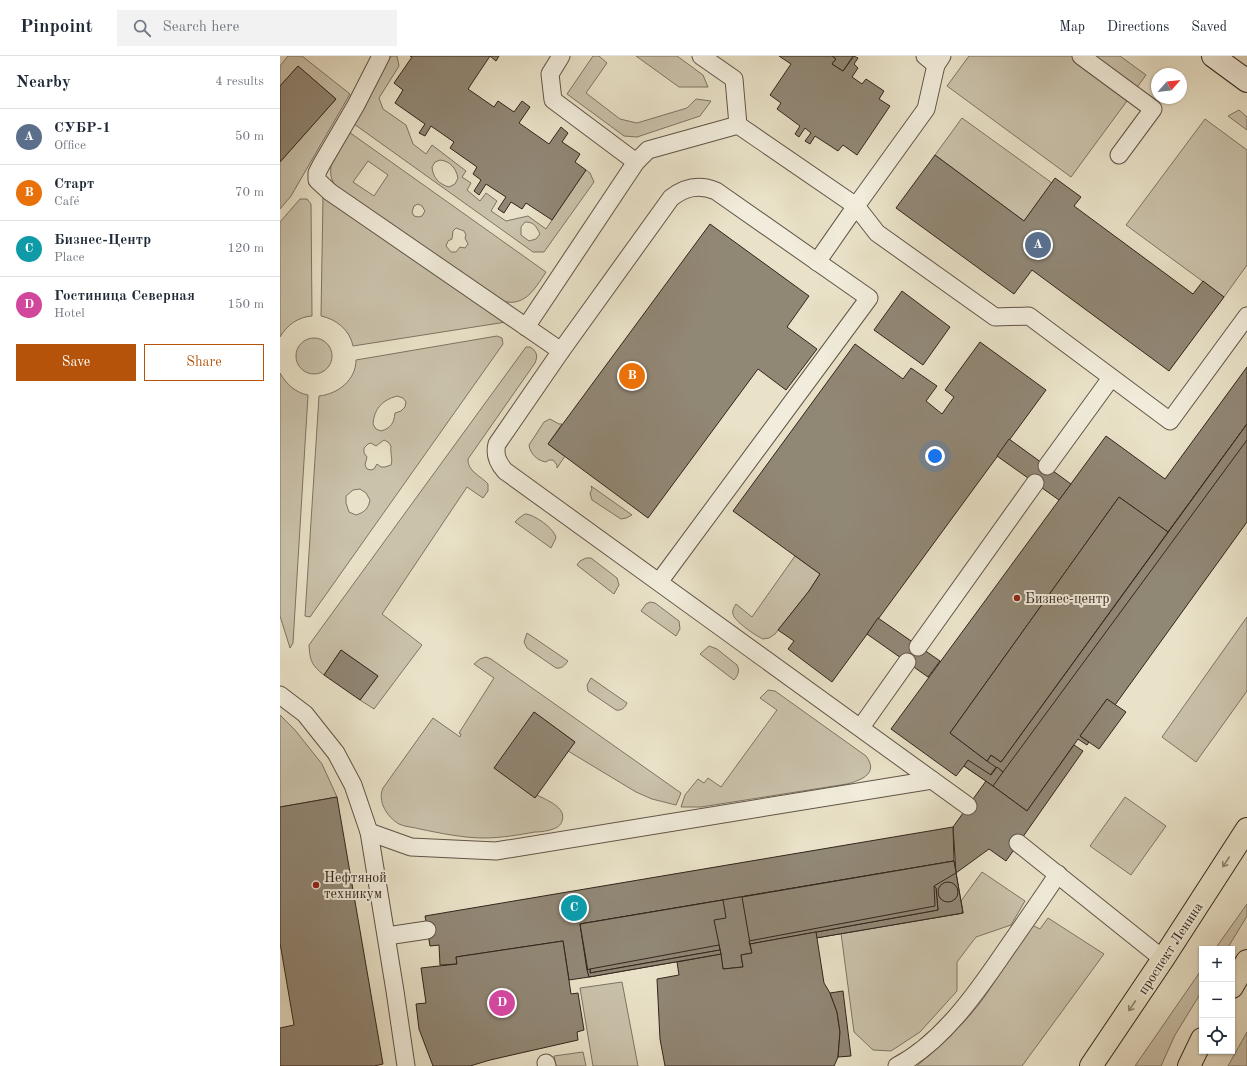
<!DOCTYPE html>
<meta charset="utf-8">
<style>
:root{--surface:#fff;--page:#f2f2f3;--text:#1f2937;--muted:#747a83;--line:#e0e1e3;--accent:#b45309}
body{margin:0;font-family:"Old Standard TT",serif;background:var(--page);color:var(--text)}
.controls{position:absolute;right:12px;bottom:12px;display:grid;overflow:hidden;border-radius:0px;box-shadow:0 1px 3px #0004}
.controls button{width:36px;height:36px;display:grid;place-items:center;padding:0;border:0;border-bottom:1px solid var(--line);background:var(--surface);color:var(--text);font:20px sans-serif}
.compass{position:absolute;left:871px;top:12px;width:36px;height:36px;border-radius:50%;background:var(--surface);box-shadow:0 1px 3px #0004;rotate:63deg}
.you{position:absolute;left:655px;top:400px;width:14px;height:14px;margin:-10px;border:3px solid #fff;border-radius:50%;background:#1a73e8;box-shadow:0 0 0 6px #1a73e833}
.badge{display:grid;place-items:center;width:26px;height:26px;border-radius:50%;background:var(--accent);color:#fff;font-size:13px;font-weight:700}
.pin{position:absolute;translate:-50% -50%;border:2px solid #fff;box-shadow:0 1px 4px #0006}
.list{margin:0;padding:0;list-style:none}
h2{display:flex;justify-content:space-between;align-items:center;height:52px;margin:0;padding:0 16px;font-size:17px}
h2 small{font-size:13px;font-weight:400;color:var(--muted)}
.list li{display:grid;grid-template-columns:26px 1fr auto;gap:12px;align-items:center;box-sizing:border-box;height:56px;padding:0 16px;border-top:1px solid var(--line)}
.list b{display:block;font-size:15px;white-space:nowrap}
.list p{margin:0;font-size:13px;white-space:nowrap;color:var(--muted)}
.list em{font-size:13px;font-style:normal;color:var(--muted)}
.actions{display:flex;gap:8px;padding:12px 16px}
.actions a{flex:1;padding:9px 0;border:1px solid var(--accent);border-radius:0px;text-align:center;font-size:14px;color:var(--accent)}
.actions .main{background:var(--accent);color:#fff}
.icon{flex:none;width:22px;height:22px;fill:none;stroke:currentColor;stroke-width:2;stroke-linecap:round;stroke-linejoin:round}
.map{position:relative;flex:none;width:967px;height:1010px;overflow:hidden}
header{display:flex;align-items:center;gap:24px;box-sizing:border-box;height:56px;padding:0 20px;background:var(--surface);border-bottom:1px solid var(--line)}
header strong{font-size:19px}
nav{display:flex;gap:22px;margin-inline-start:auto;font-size:14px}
.search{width:280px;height:36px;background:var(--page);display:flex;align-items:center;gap:10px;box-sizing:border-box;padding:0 14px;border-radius:0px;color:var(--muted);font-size:15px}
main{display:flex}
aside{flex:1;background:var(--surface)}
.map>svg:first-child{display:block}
</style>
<header>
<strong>Pinpoint</strong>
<div class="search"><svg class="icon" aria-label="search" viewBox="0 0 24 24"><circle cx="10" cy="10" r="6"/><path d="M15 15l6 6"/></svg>Search here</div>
<nav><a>Map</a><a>Directions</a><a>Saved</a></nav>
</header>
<main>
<aside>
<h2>Nearby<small>4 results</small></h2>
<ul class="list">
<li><span class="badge" style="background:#5c6f8a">A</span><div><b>СУБР-1</b><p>Office</p></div><em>50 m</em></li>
<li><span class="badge" style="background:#e8710a">B</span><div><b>Старт</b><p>Café</p></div><em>70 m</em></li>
<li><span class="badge" style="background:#0f9aa8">C</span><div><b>Бизнес-Центр</b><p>Place</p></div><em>120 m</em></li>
<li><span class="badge" style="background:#d1479c">D</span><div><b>Гостиница Северная</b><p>Hotel</p></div><em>150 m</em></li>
</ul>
<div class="actions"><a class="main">Save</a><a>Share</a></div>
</aside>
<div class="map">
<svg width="967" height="1010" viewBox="0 0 967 1010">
<rect width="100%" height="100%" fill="#e9e2c8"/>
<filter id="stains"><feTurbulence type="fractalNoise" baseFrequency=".005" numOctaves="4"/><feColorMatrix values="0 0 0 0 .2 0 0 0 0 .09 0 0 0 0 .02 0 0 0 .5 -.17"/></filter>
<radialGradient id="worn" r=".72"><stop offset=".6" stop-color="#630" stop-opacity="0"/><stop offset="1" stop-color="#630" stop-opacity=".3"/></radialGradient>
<g fill="#cac2ab" stroke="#7e7464" fill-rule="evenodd">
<path d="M8 0H22L70 38 11 140 0 153V106L56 43 18 10 0 30V10Z"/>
<path d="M111 0H117L119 10 99 42 103 53 126 69 133 88 146 98 152 89 186 115 182 121 191 127 187 134 200 145 206 137 217 145 211 155 226 165 248 160 266 173 306 114 310 117 314 126 264 196H253L74 68ZM160 104C170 105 176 112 178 122L175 128 169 131C159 128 153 122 152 111L155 106ZM245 166C254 166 256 170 260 178L256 183 249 185 241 179V171Z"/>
<path d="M313 0H319L327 7 306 37 340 63 357 67 407 52 416 43 431 45 420 60 357 81 344 80 287 38Z"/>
<path d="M356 0H397L423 19 428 31H399Z"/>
<path d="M689 0H840L866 19 791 121 667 30Z"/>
<path d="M959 54 967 61V74L948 60Z"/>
<path d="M682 62 772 127 744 165 655 99Z"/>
<path d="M925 63 967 94V209L944 241 846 169Z"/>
<path d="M69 76 266 216C254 234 244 253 219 244L55 130C51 123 50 118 51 110ZM88 105 108 119 94 140 73 126ZM138 148 142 150 145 155 142 160 138 161 134 160 132 156 134 150ZM176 172 184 175 186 179 185 182 188 188 185 192 180 191 176 196H171L166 190 168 185 172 183 173 175Z"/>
<path d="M43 141 226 266 73 290C70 274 56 263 41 260Z"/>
<path d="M20 143H27L31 148 32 260C18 261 7 269 0 281V166Z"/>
<path d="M217 280 222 282 223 288 30 561 25 560 39 340C58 338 76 324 76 304ZM117 340 123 342 126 346 125 351 121 355 115 357C114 367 111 372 101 375L96 373 93 368C94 353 102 344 117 340ZM104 384 108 386 111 390C110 397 113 403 111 409L105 411H101L97 408 94 413 91 414 87 413 85 409 87 401 84 397V392L88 388 91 387 96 390ZM80 433 86 437 90 444C88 453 85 456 76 459L69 456 66 447V440L73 434Z"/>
<circle cx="34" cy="300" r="18"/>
<path d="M246 291H250C257 295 258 300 255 307L188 403C187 415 201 420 208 428V435L203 442 187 431 102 558 142 589 94 653 80 644 98 620 61 594 44 619C31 609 30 604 29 589Z"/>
<path d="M0 317C6 328 16 337 28 339L13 587 10 592 0 560Z"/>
<path d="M270 363 279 368H282L268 388 285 400 277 412V409L273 404H269L266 406C258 405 250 398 249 389L264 366Z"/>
<path d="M311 430 352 459 346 462 341 463 312 444 310 437 312 433Z"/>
<path d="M245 458C254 458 275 473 276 482L271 492 235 466 239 462Z"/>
<path d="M515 500 540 518 529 535 495 578 489 582 483 583C476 580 454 565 453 558 452 554 454 551 456 548L472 561Z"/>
<path d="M306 502H311L337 522 339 529 334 538 297 509 300 505Z"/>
<path d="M370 546 375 547 399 565 400 573 396 580 361 555 366 548Z"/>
<path d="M967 561V635L916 706 882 681Z"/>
<path d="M247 577 288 605C285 609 282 613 276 612L247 592 244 586Z"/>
<path d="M429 590 437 593 457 609C460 615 458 619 454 624L420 598Z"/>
<path d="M206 601 211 603 401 737 396 749 372 743 356 736 288 695 295 686 254 656 255 741 257 739C266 744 287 751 282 765 281 769 277 772 273 773 268 775 261 776 255 776 238 779 221 782 203 782 184 782 159 777 140 773 133 771 125 771 119 768 107 761 97 745 103 732L153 662 180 681 181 678 179 677 214 622 194 608 200 603Z"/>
<path d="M311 622 347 647C345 652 341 655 336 654L308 635 307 629Z"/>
<path d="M488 634 495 635 586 700C599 717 582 724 567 728L421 751H401L405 739 418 723 424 727 428 722 441 731 497 654 480 642Z"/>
<path d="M0 659 15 674 42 708 57 741 0 751Z"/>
<path d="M845 741 886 770 851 819 810 790Z"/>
<path d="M702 816 745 845 731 869 696 881 677 906V935L640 976 611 995 593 994 574 976 561 877 683 857 681 845Z"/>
<path d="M967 848V860L947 893H935Z"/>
<path d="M768 862 824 898 742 1010H637C661 989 686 967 705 940 721 917 735 892 750 868L760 873Z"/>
<path d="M922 913V935L895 979 881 1010H855Z"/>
<path d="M342 926 358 1010H313L300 932Z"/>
<path d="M967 976V1010H948Z"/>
<path d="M303 996 306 1010H276L274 1000Z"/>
</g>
<g fill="#918775" stroke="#32251c">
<path d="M130 0H219L216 5 210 0 188 33 214 51 218 45 234 56 242 45 250 51 239 67 269 88 281 71 288 77 282 86 300 98 295 106 306 114 272 164 246 147 242 153 231 146 224 157 218 153 226 141 206 128 199 139 194 135 201 124 193 118 197 111 170 92 174 86 151 70 145 80 139 77 145 68 115 47 123 34 114 27 132 1Z"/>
<path d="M499 0H552L556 3 552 8 563 15 574 0 578 2 574 8 578 12 572 21 582 28 586 23 604 35 599 43 610 50 577 99 563 89 558 95 535 80 530 88 525 85 531 77 525 72 519 81 515 78 520 70 497 53 501 47 490 39 511 8Z"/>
<path d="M552 0H573L563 15 552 8 556 3Z"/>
<path d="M18 10 56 43 0 106V30Z"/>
<path d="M655 99 744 165 775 122 801 141 794 150 913 238 923 225 944 241 889 315 752 214 734 238 616 152Z"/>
<path d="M430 168 529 240 507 271 537 293 506 334 478 313 368 462 268 388Z"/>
<path d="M622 235 670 271 643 309 594 274Z"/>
<path d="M700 286 766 334 552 626 508 593 514 585 498 574 529 535 540 518 453 455 575 288 623 323 631 312 657 330 646 345 662 358 674 341 665 334Z"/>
<path d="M967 311V368L888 476 839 441 670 677 707 705 711 699 721 706 706 725 684 710 676 720 611 673 826 380 885 423Z"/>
<path d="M967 368V466L835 649 827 643 809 668 800 680 809 686 807 689 798 683 747 755 706 725Z"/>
<path d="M967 368V384L723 716 707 705 711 699 721 706Z"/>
<path d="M729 383 791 428 779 444 717 400Z"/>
<path d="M839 441 888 476 721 706 711 699 707 705 670 677Z"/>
<path d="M598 562 660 605 648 621 587 578Z"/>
<path d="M61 594 98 620 80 644 44 619Z"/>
<path d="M827 643 846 656 819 693 800 680Z"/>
<path d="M254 656 295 686 255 742 214 712Z"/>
<path d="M794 689 803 695 726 805 709 793 676 817 673 771 706 725 747 755Z"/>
<path d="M688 704 711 719 717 711 723 716 713 730 684 710Z"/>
<path d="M57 741 103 1008 94 1010H0V972L14 969 0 887V751Z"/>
<path d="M673 771 674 805 300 868 309 921 289 924 283 885 176 901 177 908 160 909 159 889 150 890 145 860Z"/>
<path d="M674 805 676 817 654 830 655 850 469 885 472 897 461 899 463 911 443 913 439 889 307 914 300 868Z"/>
<path d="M674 805 683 857 471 893 462 841Z"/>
<path d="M676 817 683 857 471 893 470 888 658 854 656 832 654 830Z"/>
<circle cx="668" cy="836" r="10"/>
<path d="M654 830 656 832 658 854 470 888 469 885 655 850Z"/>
<path d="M443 844 446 862 434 864 441 898 309 921 300 868Z"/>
<path d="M536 876 544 927 550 937 557 956 560 976 558 1001 554 1010H385L380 983 377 923 399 919 397 906 441 898 443 913 463 911 461 899 472 897 470 888Z"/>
<path d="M283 885 291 938 298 937 304 974 297 976 298 984 210 1004 190 1010H153L139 973 136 948 146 947 141 912 177 908 176 901Z"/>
<path d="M439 889 440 894 310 917V913Z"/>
<path d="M440 894 441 898 309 921 307 914 310 913V917Z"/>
<path d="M563 935 571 1000 558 1001 560 976 557 956 550 937Z"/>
</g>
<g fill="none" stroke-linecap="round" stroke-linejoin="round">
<defs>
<g id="lane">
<path d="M101 0 76 49 41 109 37 117V124L50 136 281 295"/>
<path d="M281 0 270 18 273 44 356 106"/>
<path d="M421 0 454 23 458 69"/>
<path d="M645 0 656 9"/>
<path d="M801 0 873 53 839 99"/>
<path d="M537 206 576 150 597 177 715 261 749 260 890 365 967 260"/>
<path d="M246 271 356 106 368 94 458 69 576 150 646 53 656 9 662 0"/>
<path d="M767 410 831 322"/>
<path d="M379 526 589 242 436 135C419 128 405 131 391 142L281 295 217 388C214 399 218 407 225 415L688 750"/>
<path d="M638 591 755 427"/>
<path d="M0 639 25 658 56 697 73 729 89 776 115 935 126 1010"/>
<path d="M581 671 627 606"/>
<path d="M89 776 131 791 216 795 652 724"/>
<path d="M738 787 883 903"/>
<path d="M107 880 147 874"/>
<path d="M266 1007 267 1010"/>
<path d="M617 1010C661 987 695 939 723 898 741 872 760 845 778 818"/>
</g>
<path id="secondary" d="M933 0 967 25"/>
<g id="primary">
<path d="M952 931 967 905"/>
<path d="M811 1010 883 903 967 773"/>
<path d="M909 1010 922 983"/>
</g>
</defs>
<use href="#lane" stroke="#605447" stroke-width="19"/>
<use href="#secondary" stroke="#32251c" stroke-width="24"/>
<use href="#primary" stroke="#32251c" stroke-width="24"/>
<use href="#lane" stroke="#f1ecdb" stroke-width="17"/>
<use href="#secondary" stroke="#f1ecdb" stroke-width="22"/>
<use href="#primary" stroke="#e9e2c8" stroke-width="22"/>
</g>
<defs><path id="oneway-shaft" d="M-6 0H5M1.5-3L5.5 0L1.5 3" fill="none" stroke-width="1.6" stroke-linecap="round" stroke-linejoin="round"/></defs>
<g stroke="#8e8472">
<use href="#oneway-shaft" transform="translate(946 806) rotate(123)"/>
<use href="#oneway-shaft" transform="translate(852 950) rotate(124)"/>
</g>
<g fill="#8f2418" stroke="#f1ecdb" stroke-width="1.5">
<circle cx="737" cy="542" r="4"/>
<circle cx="36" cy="829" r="4"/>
</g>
<g text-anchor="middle" stroke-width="4" stroke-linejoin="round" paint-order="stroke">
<g font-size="14" fill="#32251c" stroke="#f1ecdb" text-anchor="start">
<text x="745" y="547">Бизнес-центр</text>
<text x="44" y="826">Нефтяной<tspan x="44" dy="16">техникум</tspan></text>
</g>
<g font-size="14" fill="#32251c" stroke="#f1ecdb">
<text transform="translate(890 892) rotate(-57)" y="5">проспект Ленина</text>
</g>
</g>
<rect width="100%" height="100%" filter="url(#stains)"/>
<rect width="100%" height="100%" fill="url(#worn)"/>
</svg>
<div class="controls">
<button>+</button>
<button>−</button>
<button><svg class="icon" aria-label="locate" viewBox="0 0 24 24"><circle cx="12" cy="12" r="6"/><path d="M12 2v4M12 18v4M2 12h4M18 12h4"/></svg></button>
</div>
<svg class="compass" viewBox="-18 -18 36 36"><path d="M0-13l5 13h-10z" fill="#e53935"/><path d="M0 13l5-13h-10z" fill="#747a83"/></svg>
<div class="you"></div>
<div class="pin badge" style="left:758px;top:189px;background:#5c6f8a">A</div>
<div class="pin badge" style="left:352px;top:320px;background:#e8710a">B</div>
<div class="pin badge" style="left:294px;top:852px;background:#0f9aa8">C</div>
<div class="pin badge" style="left:222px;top:947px;background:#d1479c">D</div>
</div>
</main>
